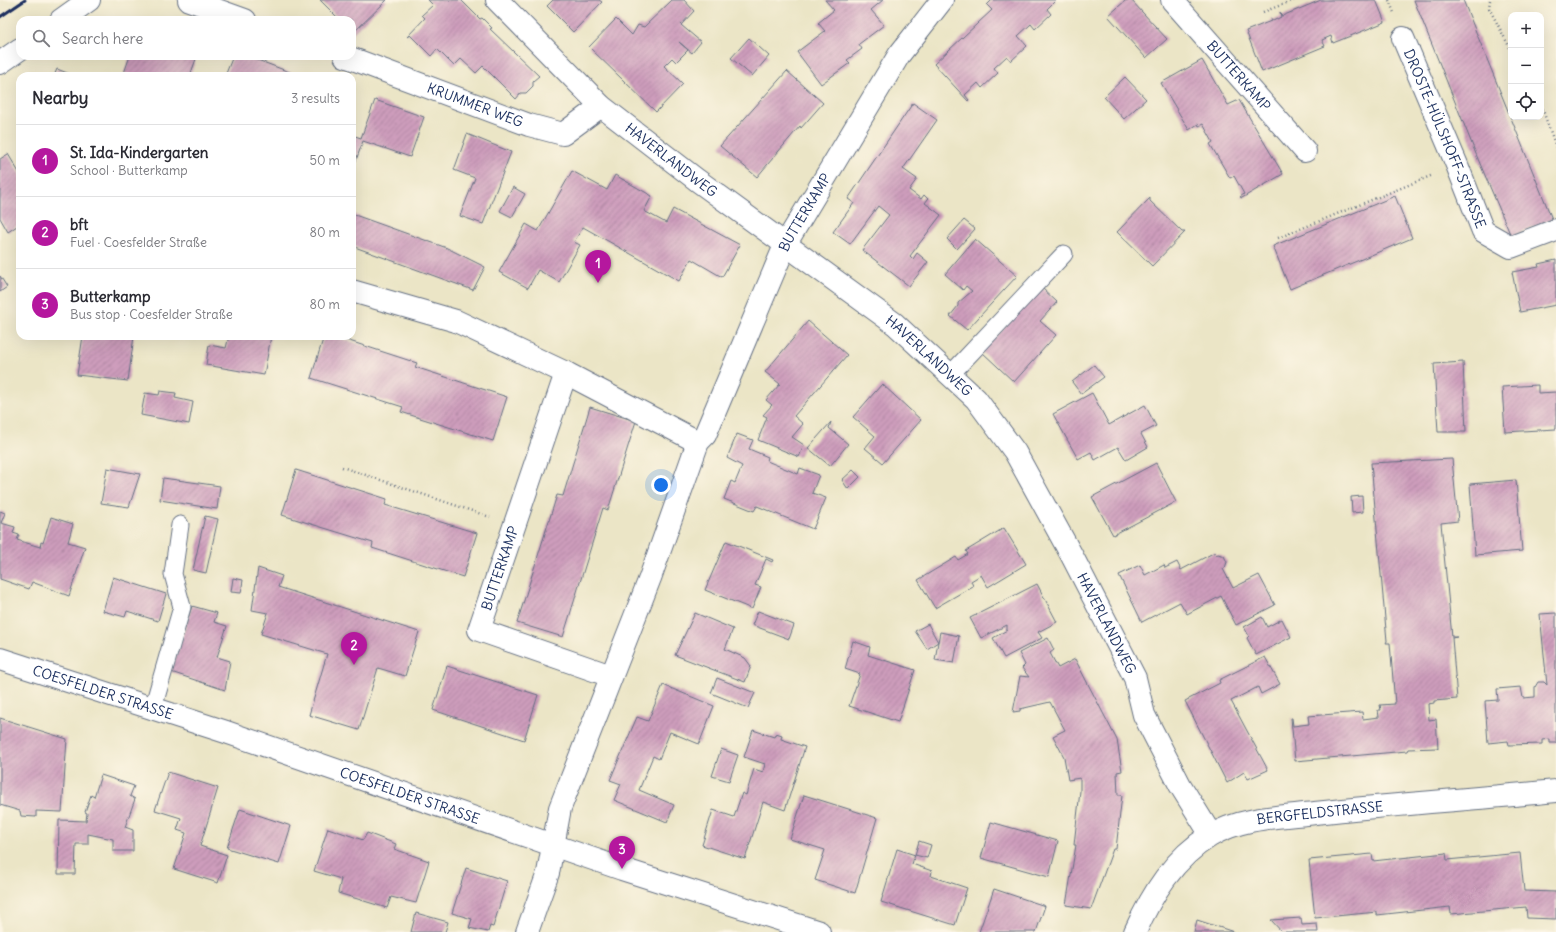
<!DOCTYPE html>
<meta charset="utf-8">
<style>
:root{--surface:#fff;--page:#f2f2f3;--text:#2b2b33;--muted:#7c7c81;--line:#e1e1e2;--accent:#b5179e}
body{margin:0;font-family:Delius,sans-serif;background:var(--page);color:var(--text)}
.controls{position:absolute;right:12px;top:12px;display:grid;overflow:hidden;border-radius:8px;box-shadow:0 4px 16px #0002}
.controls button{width:36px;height:36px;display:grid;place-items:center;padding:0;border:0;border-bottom:1px solid var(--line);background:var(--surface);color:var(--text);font:20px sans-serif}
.you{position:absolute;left:661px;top:485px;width:14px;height:14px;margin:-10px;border:3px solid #fff;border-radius:50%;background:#1a73e8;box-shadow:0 0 0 6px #1a73e833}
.badge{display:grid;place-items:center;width:26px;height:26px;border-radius:50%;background:var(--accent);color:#fff;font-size:13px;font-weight:700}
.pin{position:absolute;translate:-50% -33px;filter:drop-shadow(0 1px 2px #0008)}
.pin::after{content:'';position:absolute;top:21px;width:14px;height:12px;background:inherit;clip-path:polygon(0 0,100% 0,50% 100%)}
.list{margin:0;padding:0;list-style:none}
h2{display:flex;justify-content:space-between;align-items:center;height:52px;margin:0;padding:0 16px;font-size:17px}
h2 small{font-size:13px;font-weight:400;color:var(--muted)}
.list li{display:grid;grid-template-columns:26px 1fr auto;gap:12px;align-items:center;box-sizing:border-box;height:72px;padding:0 16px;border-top:1px solid var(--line)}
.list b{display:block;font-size:15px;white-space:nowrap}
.list p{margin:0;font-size:13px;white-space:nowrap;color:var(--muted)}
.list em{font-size:13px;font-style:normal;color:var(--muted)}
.icon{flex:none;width:22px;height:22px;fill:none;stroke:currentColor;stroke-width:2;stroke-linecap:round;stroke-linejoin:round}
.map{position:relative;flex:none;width:1556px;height:932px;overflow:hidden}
.search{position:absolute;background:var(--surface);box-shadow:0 4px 16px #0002;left:16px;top:16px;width:340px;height:44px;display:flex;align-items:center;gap:10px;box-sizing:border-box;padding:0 14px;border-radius:12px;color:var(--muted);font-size:15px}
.panel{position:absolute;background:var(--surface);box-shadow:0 4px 16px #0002;left:16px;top:72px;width:340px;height:268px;border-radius:12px}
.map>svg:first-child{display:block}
</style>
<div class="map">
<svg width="1556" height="932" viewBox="0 0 1556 932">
<defs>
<pattern id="building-hatch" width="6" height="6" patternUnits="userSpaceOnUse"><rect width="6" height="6" fill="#ce9dbc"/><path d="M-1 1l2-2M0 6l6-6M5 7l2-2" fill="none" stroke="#a6809c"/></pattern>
</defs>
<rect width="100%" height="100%" fill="#fcf5e5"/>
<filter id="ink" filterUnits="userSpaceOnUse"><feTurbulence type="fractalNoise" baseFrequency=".025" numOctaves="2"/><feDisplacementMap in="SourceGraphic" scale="8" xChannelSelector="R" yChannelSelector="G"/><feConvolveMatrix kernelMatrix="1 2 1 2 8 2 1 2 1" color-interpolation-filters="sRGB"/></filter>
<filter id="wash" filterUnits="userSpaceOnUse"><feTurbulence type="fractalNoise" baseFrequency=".012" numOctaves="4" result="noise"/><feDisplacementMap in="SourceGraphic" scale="16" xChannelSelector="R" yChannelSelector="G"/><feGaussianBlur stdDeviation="0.9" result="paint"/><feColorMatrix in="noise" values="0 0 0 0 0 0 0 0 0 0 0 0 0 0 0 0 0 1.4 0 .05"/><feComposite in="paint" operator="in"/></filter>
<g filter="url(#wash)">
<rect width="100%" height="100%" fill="#ebe5c6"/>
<g id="blocks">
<g fill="url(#building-hatch)">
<path d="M320 0H387L353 33 352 20H340Z"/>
<path d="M428 0H461L480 19 482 18 492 28 490 29 539 76 533 81V86L526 93H521L516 99 483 66 476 73 461 59 454 66 437 49 431 56 410 35 407 37 425 18 422 15 433 5Z"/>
<path d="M553 0H599L602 2 573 32 547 6Z"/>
<path d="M672 0H684L694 11 681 25 701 42 692 53 679 42 688 50 676 62 672 58 664 66 683 84 656 112 589 47 616 19 632 35 638 25 644 27Z"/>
<path d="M825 0H883L871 10 884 25 859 44 862 49 847 60 850 63 821 84 797 52 825 31 818 23 834 10Z"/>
<path d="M992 0H1056L1047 9 1051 14 1035 29 1031 24 1018 36 1027 46 1011 61 1007 56 994 68 998 73 982 88 978 83 965 95 969 100 968 101 934 64 992 10 987 5Z"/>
<path d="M1126 0H1131L1167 39 1146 58 1108 16Z"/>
<path d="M1321 0H1376L1385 22 1333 43 1331 36 1322 40 1325 46 1262 72 1246 31 1271 21 1270 19 1273 21 1281 17 1280 12 1282 16Z"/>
<path d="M1414 0H1463L1552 219 1511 236 1478 159Z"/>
<path d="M749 38 769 56 752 76 731 58Z"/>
<path d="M130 56H197L190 76H134L124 73Z"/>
<path d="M233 56H247L292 73 291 76H225Z"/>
<path d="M1202 60 1228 105 1239 100 1283 174 1242 198 1240 197 1244 194 1234 176 1230 178 1210 144 1213 142 1203 124 1199 126 1198 124 1189 130 1161 83Z"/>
<path d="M57 69 75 76H54Z"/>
<path d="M787 71 823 103 801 128 800 126 757 177 720 146Z"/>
<path d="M1125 77 1146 99 1124 119 1104 97Z"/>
<path d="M375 100 424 117 410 157 363 141 354 166 352 165V135L361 138Z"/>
<path d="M913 103 937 120 903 169 917 179 909 190 921 199 924 195 928 199 925 203 941 215 910 256 913 259 917 253 928 262 909 286 862 250 889 215 878 206 850 244 833 232 854 203 848 199Z"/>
<path d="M467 134 511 152 483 224 460 216 475 178 454 170Z"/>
<path d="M8 154 20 174V224L8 232 0 218V159Z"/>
<path d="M572 171 607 190 615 175 652 196 644 211 666 223 673 209 740 245 722 277 691 259 679 281 583 227 574 242 580 245 559 282 538 270 528 288 499 272 526 224 538 231Z"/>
<path d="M513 187 525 194 512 217 500 211Z"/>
<path d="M1395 196 1412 238 1290 289 1273 246Z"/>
<path d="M1150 198V201L1182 232H1185L1152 266 1117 232Z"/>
<path d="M352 214 447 248 485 267 473 290 352 246Z"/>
<path d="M964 220 975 229 957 249 947 239Z"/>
<path d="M975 239 1017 276 967 330 950 316 958 306V303L972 291 966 286 963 290 945 274Z"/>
<path d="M1556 260V305L1520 312 1512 272 1539 267 1538 264Z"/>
<path d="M0 276 7 287 0 292Z"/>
<path d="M1042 288 1057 302 1040 321 1056 335 1014 382 982 352Z"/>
<path d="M808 321 847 355 794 416 803 424 792 437 804 445 799 457 758 440 767 417 763 415 772 405 766 400 780 384 765 372Z"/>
<path d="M83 336H134L128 381 77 375Z"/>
<path d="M229 336H271L264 375 206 365 209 345 226 348Z"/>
<path d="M324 336H334L417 363 415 367 507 397 493 441 401 412 403 407 311 378Z"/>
<path d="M1463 362 1466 432H1438L1434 364Z"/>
<path d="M1094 365 1104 377 1081 394 1072 382Z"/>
<path d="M882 384 921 420 883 463 865 448 875 436 853 417Z"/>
<path d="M1538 385V393L1556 392V429L1505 432 1502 387Z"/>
<path d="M160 391 176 393 175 398 193 402 189 424 141 415 145 393 159 395Z"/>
<path d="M1092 393 1109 425 1145 405 1156 426 1141 434 1148 447 1126 460 1118 447 1095 460 1091 452 1078 459 1053 414Z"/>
<path d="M590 407 636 421 608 510 603 508 563 637 517 623 557 495 563 496Z"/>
<path d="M831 422 829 428 848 444 830 466 808 448Z"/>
<path d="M737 434 753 440 749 449 768 457 767 461 798 474 800 468 819 475 812 493 826 498 813 529 757 506 754 511 724 499 731 481 735 483 742 466 727 458Z"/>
<path d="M1452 459 1458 521 1441 523 1452 637H1457L1452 638 1457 699 1434 701V703L1428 704 1429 720 1436 719 1438 749 1437 748 1408 749 1407 751 1295 761 1291 718H1292L1293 726 1309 724 1308 716 1362 712 1363 719 1379 717 1378 710H1381L1380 705 1395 704 1390 643H1386L1387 641 1371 463Z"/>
<path d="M1156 463 1176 502 1113 535 1092 497Z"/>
<path d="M107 468 140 474 129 507 101 503Z"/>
<path d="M296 470 387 499 385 505 477 533 463 577 372 548 373 543 282 515Z"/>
<path d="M853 470 860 477 848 489 842 480Z"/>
<path d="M163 478 220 486 217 509 160 500Z"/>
<path d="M1516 480 1522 551 1475 555 1470 484Z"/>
<path d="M1362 496 1363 512 1352 513 1351 497Z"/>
<path d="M0 511 5 513 1 523 15 527 13 533 19 535 17 540 40 547 41 542 43 543 51 517 73 524 68 542 85 547 69 596 32 582 29 589 0 579Z"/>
<path d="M205 516 218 519 206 573 193 570Z"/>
<path d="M1004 528 1026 564 988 587 981 575 971 581 973 586 935 608 918 580 956 557 958 560 968 554 966 551Z"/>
<path d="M726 541 773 560 772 562 766 559 755 585 761 587 752 609 705 590Z"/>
<path d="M1215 552 1216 555 1218 554 1224 556 1227 562 1225 568 1223 569 1233 588 1259 575 1275 605 1236 625 1221 596 1187 614 1180 602 1142 622 1119 575 1140 565 1145 575 1164 565 1165 568 1177 562 1181 570Z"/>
<path d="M258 568 282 576 278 587 419 632 405 676 378 668 359 730 309 715 327 654 261 634 268 613 252 610Z"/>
<path d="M113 577 166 594 158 621 127 611 125 617 103 611Z"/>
<path d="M233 578 243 580 241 593 231 592Z"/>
<path d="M1037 584 1057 622 1038 632 1042 638 1004 658 993 638 1007 630V625L981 638 970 618Z"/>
<path d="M192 606 217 613 214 622 227 626 217 657 230 661 225 690 171 672Z"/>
<path d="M758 611 794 625 789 639 752 625Z"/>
<path d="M695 613 733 629 725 649 745 658 751 666 745 682 675 655Z"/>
<path d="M1556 613V743H1550V739L1542 740V744L1509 745 1508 741 1488 743 1485 701 1498 700 1497 689 1521 687 1523 698 1535 697V687L1538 682H1544L1547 685 1540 614Z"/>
<path d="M1262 617 1267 627 1282 619 1291 637 1256 655 1247 638 1249 636 1244 627Z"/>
<path d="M928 624 938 642 940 632 959 636 954 663 935 660 938 642 927 649 915 631Z"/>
<path d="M1048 638 1054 650 1050 653 1058 668 1075 659 1117 740 1122 771 1117 772 1118 795H1122L1116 849H1113L1091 909 1066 905 1076 845H1074L1080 791V778L1068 780 1064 757 1053 736 1065 730 1050 702 1020 709V711L1013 712 1020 676 1029 677 1022 668 1025 665 1019 653Z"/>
<path d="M853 641 870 647 868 655 915 670 898 722 849 706 860 674 845 669Z"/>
<path d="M1265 657 1280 684 1261 694 1258 687 1231 701 1268 770 1248 779 1244 772 1227 783 1185 701 1220 683 1219 680Z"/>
<path d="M447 666 538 695 524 740 433 710Z"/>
<path d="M717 678 755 693 748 708 711 693Z"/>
<path d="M663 685 714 706 699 744 670 732 659 759 653 756 639 790 674 805 667 822 614 800 621 784 610 780 637 717 648 721Z"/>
<path d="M0 718 67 739 62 812 36 811V817L21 816 20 811 0 805Z"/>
<path d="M753 730 774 737 776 733 782 735 781 739 805 747 785 810 763 802 745 859 702 845 713 810 734 817 742 793 746 795 754 769 763 772 765 764 744 757Z"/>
<path d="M721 749 738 755 729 781 712 776Z"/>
<path d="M168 772 218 788 200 846 227 855 218 883 174 869 186 833 177 830 181 818 155 810Z"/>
<path d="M101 775 134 786 130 796 135 799 125 827 133 830V851H113V839L88 834V844H76L75 874H58L59 820 86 821 87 813 85 812 91 795 94 797Z"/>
<path d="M804 795 877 818 855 893 815 880 825 850 790 839Z"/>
<path d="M240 809 291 826 279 864 227 848Z"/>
<path d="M991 822 1058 841 1049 877 981 858Z"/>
<path d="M328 828 363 840 367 833 396 844 394 849 429 861 416 903 391 897 387 908 338 893 341 879 314 871Z"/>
<path d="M919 841 931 845 927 858 915 855Z"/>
<path d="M897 849 915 855 912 864 932 871 931 876 967 888 955 925 881 902Z"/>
<path d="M1446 853 1447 860 1520 853 1524 891 1556 892V919L1527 918 1526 907 1451 914 1450 907 1377 915V912L1315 918 1309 860 1372 854 1373 861Z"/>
<path d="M466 868 507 881 493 927 490 926 488 932 469 928 472 919 452 913Z"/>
<path d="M994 889 1045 906 1036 932H979Z"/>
<path d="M416 913 448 922 445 932H411Z"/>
<path d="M1301 918 1302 925 1317 924 1318 932H1282L1271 920Z"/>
<path d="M1197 920 1234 932H1194Z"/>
</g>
</g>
</g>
<g filter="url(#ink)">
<use href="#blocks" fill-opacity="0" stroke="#646f82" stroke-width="1"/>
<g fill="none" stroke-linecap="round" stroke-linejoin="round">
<defs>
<g id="lane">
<path d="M950 375 1064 254"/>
<path d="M153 708 182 607 173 574 180 525"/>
</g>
<g id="street">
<path d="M189 0 245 20"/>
<path id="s1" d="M497 0 601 106 697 180 895 324 976 399 1015 452 1071 554 1135 678 1144 715 1180 785 1211 835"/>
<path id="s2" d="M1172 0 1305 151"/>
<path d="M61 20 89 0"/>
<path id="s3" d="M1403 38 1457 165 1483 231 1511 247 1556 230"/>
<path id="s4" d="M345 56 529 125 563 134 601 106"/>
<path d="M0 63 20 49"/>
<path d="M352 291 456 321 566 373"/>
<path id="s5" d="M611 676 479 630 566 373 698 442"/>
<path id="s6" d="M527 932 548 873 560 808 650 578 698 442 705 435 786 243 899 55 942 0"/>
</g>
<g id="secondary">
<path id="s7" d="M0 659 226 732 622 869 819 932"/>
<path id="s8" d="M1135 932C1152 894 1174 858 1210 836 1241 817 1281 817 1315 813 1395 804 1476 799 1556 791"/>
</g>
</defs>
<use href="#lane" stroke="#646f82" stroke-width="19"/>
<use href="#street" stroke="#646f82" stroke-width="24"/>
<use href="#secondary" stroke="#646f82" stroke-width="24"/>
<g stroke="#646f82" stroke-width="2.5" stroke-dasharray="1 3" stroke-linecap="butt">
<path d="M1389 0 1394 13"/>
<path d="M1490 0 1489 8 1511 50"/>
<path d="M1263 12 1294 0"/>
<path d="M1541 105 1556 147"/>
<path d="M1278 238 1433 175"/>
<path d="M342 467 490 517"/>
</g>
<use href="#lane" stroke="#fff" stroke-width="17"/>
<use href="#street" stroke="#fff" stroke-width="22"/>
<use href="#secondary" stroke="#fff" stroke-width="22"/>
<path stroke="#1b2f5e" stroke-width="3" d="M0 17 25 0"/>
</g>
</g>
<g text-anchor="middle" stroke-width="3" stroke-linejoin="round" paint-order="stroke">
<g font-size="14" fill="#1b2f5e" stroke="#fcf5e5">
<text dy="5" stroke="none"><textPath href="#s2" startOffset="101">BUTTERKAMP</textPath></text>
<text dy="5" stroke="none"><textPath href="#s4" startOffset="139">KRUMMER WEG</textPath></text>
<text dy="5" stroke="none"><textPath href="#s3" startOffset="109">DROSTE-HÜLSHOFF-STRASSE</textPath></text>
<text dy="5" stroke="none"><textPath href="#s1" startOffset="237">HAVERLANDWEG</textPath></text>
<text dy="5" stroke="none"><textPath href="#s6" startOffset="774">BUTTERKAMP</textPath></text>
<text dy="5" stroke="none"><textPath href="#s1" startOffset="561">HAVERLANDWEG</textPath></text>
<text dy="5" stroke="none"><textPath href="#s5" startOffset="205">BUTTERKAMP</textPath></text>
<text dy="5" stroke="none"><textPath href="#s1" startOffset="885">HAVERLANDWEG</textPath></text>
<text dy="5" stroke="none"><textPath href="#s7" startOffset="108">COESFELDER STRASSE</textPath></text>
<text dy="5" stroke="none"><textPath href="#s7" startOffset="432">COESFELDER STRASSE</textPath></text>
<text dy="5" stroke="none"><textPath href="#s8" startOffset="237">BERGFELDSTRASSE</textPath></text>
</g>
</g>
</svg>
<div class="controls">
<button>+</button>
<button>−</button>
<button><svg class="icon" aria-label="locate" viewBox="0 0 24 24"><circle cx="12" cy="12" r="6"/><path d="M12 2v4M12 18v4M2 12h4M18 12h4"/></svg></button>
</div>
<div class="you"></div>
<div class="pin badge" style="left:598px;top:283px">1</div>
<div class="pin badge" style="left:354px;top:665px">2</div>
<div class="pin badge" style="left:622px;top:869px">3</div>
<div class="search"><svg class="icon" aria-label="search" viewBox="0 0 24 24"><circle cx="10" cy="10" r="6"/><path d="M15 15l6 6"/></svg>Search here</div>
<section class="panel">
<h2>Nearby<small>3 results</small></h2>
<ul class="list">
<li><span class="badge">1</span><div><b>St. Ida-Kindergarten</b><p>School · Butterkamp</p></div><em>50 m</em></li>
<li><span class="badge">2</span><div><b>bft</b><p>Fuel · Coesfelder Straße</p></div><em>80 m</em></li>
<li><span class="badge">3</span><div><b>Butterkamp</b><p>Bus stop · Coesfelder Straße</p></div><em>80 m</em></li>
</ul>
</section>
</div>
